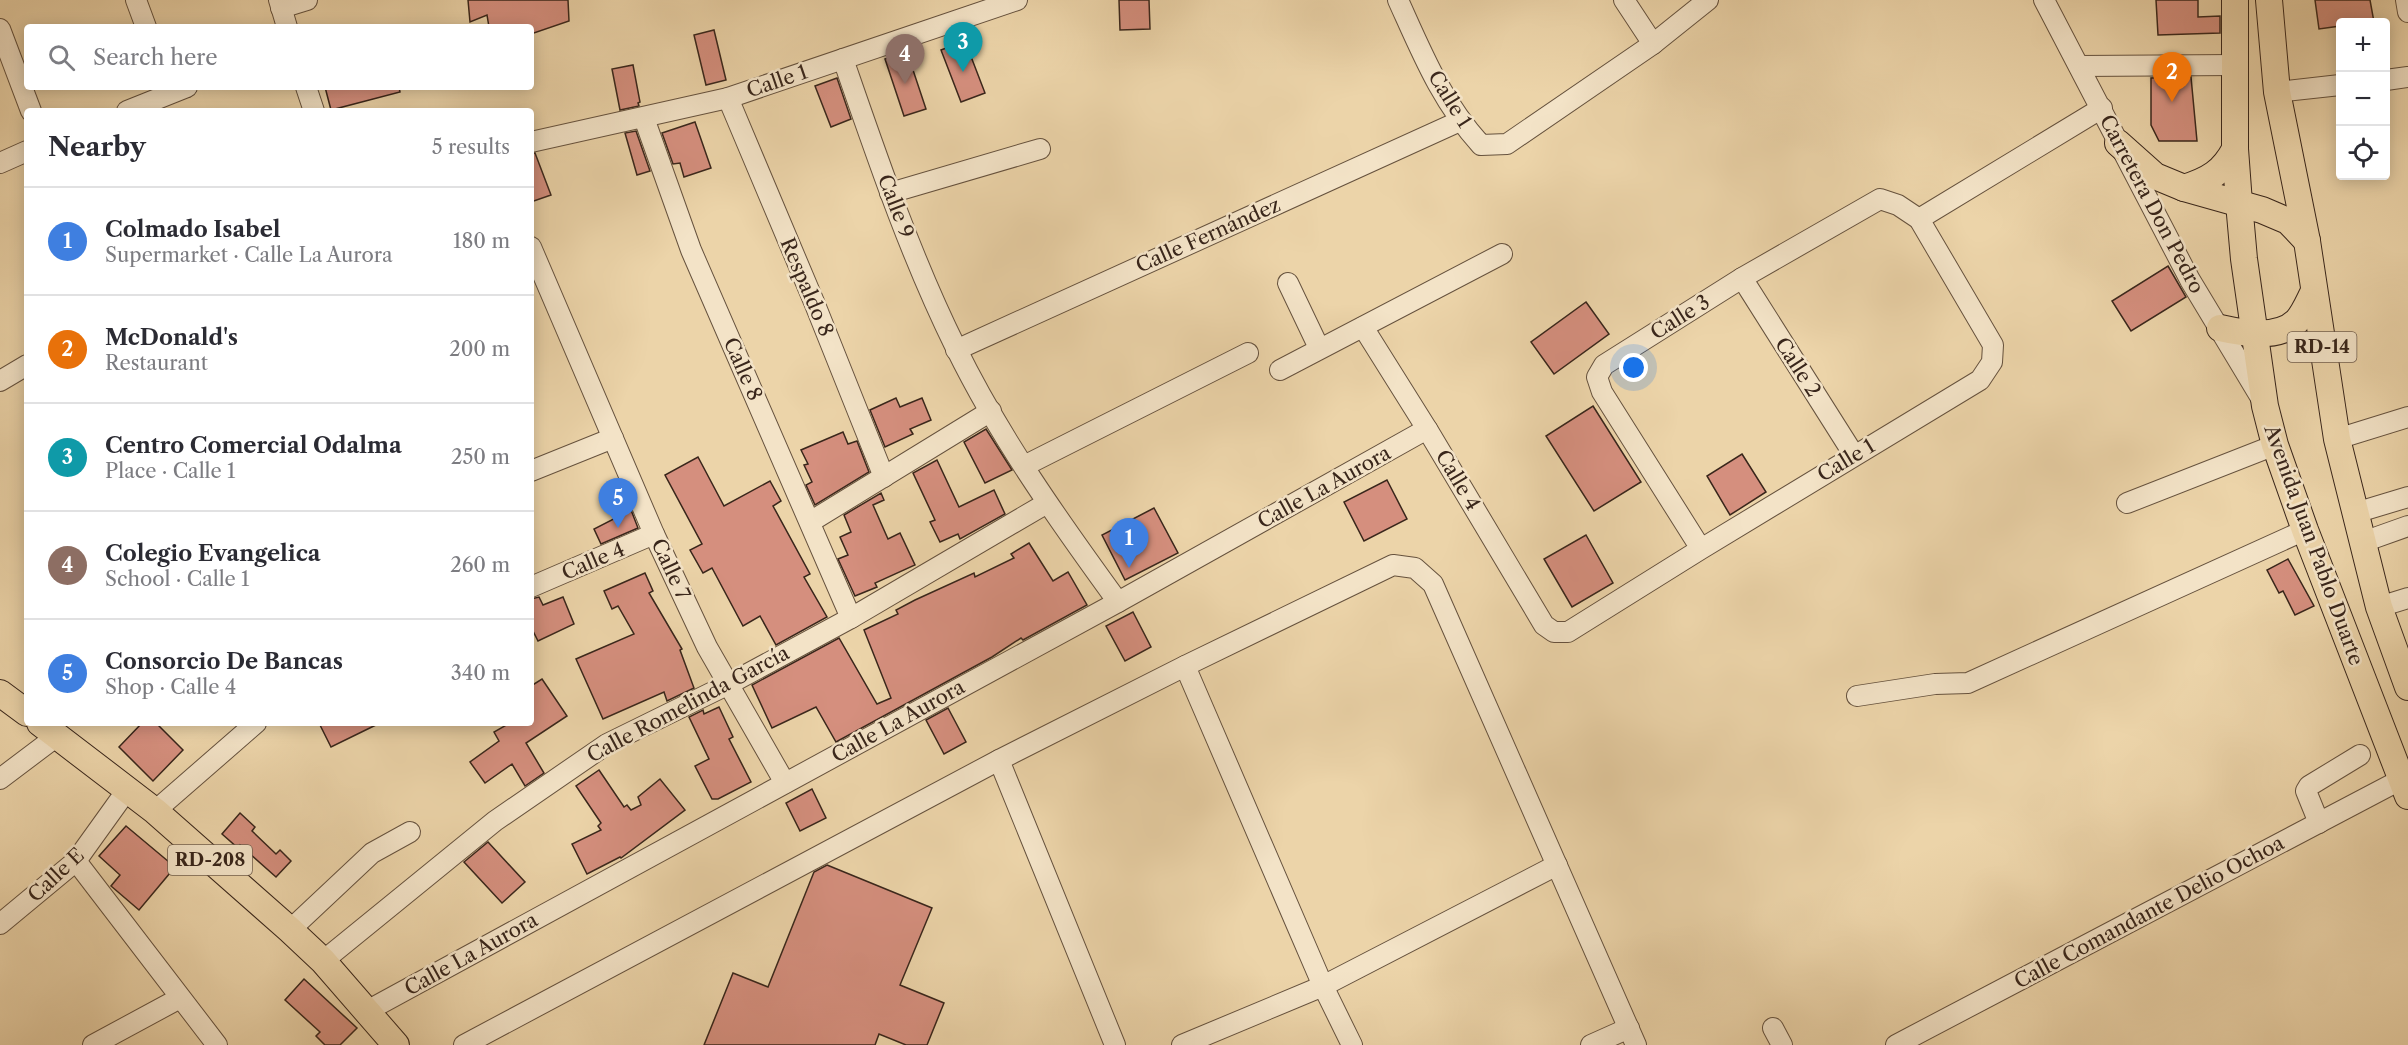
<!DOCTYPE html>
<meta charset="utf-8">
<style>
:root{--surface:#fff;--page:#f2f2f3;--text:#2b2b33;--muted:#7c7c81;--line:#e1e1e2;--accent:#2563eb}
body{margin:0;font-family:"Libre Caslon Text",serif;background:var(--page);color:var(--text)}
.controls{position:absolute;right:18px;top:18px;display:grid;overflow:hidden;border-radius:6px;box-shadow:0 3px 15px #0003}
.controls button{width:54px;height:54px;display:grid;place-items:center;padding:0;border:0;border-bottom:2px solid var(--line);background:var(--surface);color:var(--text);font:30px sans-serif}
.you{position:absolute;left:1634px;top:368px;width:21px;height:21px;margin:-15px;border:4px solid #fff;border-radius:50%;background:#1a73e8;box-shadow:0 0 0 9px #1a73e833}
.badge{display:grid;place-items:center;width:39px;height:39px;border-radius:50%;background:var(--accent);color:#fff;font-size:20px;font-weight:700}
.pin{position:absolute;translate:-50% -50px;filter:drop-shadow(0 2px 3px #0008)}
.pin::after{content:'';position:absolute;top:32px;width:21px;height:18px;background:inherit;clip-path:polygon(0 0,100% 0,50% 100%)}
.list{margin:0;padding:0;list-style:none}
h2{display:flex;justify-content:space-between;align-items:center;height:78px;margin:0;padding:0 24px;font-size:26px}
h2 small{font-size:20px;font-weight:400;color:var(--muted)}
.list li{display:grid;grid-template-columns:39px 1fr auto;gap:18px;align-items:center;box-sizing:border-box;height:108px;padding:0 24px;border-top:2px solid var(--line)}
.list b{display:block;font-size:22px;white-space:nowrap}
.list p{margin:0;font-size:20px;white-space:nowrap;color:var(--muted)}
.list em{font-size:20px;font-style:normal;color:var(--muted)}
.icon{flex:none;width:33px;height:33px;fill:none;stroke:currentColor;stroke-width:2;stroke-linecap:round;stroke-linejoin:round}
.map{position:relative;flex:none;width:2408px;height:1045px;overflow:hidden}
.search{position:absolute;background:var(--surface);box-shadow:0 3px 15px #0003;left:24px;top:24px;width:510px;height:66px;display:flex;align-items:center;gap:15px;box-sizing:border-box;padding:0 21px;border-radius:6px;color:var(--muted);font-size:22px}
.panel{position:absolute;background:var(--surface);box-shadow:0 3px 15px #0003;left:24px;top:108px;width:510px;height:618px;border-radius:6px}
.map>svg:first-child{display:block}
</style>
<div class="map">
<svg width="2408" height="1045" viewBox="0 0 2408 1045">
<rect width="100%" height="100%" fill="#ecd4a9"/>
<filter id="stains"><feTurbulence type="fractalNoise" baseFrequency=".00333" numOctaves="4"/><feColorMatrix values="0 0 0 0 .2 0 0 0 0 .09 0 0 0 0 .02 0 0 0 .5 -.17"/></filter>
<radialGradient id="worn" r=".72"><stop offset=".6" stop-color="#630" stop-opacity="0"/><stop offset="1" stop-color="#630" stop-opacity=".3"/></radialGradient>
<g fill="#d58f7e" stroke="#39261b" stroke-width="1.5">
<path d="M468 0H568L569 21 531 34V27H489L487 15 470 22Z"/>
<path d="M1119 0H1149L1150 29 1120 30Z"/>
<path d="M2156 0H2198V17L2220 16V33L2158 35Z"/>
<path d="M2315 0H2370L2374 22H2340V26L2319 29Z"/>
<path d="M714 30 726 80 706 85 694 35Z"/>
<path d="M965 41 985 93 961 102 941 50Z"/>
<path d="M907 52 926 109 904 116 885 59Z"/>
<path d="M633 65 640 102 638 103 639 106 620 110 612 69Z"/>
<path d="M2191 77 2197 141H2159L2151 125V78Z"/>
<path d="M837 78 851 119 831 127 815 86Z"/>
<path d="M325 87H399L400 92 331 110Z"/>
<path d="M695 122 711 168 684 177 680 163 673 164 662 133Z"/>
<path d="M636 131 650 171 637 175 625 133Z"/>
<path d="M535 153 551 195 531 202V154Z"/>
<path d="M2168 266 2186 297 2131 331 2112 301Z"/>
<path d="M1586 302 1609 334 1554 374 1531 342Z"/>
<path d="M896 398 900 407 922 398 931 420 910 429 913 434 885 447 870 410Z"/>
<path d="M1593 406 1641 482 1594 511 1546 436Z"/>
<path d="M986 429 1012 470 985 483 964 442Z"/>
<path d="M843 432 848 444 857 441 869 472 815 505 806 485 812 482 804 465 808 464 801 450Z"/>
<path d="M1742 454 1766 492 1730 515 1707 476Z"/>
<path d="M698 457 724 506 770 481 781 501 773 506 810 574 804 577 827 617 776 645 760 616 743 626 712 568 703 573 690 550 702 544 665 475Z"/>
<path d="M937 460 959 507 994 490 1005 514 960 539 958 534 940 542 930 522 935 520 913 473Z"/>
<path d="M1387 480 1407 519 1364 541 1344 502Z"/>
<path d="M881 493 884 500 873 505 888 539 900 533 915 565 875 583 877 587 855 596 838 559 848 555 840 537 851 532 844 515Z"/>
<path d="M1154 508 1178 553 1125 580 1102 535Z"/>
<path d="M631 510 638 528 601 544 594 529Z"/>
<path d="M1586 535 1613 583 1572 607 1544 559Z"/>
<path d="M1029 543 1053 581 1068 572 1087 605 1023 640 1021 638 992 657 836 742 816 707 772 728 752 685 839 638 877 704 891 698 864 630 898 614 896 610 915 600 974 573 975 577 1014 558 1011 554Z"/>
<path d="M2288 559 2314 606 2295 615 2283 591 2279 593 2267 570Z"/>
<path d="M645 573 653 591 649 593 682 649 680 650 694 688 667 701 664 692 603 719 576 659 634 634 618 606 612 609 604 591Z"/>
<path d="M539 597 543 605 563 597 574 624 538 641 531 627V599Z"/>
<path d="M1133 612 1151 647 1125 661 1106 626Z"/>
<path d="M542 679 567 716 526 743 544 773 525 786 512 764 485 783 470 762 499 741 494 732 510 723H531V686Z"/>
<path d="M719 707 733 737 729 739 751 782 718 799H712L695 766 709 759 689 717 703 710 704 714Z"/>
<path d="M948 708 966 742 944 754 926 720Z"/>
<path d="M142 723H156L183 750 153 781 119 747Z"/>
<path d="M319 723H380L331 747Z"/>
<path d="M599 770 624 807 627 805 631 810 641 805 638 797 660 779 685 810 621 858 620 857 587 874 572 844 601 830 598 826 601 823 576 786Z"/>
<path d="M812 789 826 818 800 831 786 803Z"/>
<path d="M240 813 255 827 252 831 276 854 280 850 291 861 276 877 240 845 238 848 222 834Z"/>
<path d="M126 826 175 867 139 910 111 886 120 875 99 856Z"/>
<path d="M488 842 525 882 502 903 464 862Z"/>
<path d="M827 865 932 908 900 985 944 1003 927 1045H906L879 1034 875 1045H704L733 973 768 987 814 872Z"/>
<path d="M304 979 357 1028 340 1045H325L316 1036 320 1032 285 1000Z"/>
</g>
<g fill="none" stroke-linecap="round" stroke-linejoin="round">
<defs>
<g id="minor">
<path d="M136 0 146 27"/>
<path d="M279 0 287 27"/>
<path d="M1398 0C1422 53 1441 101 1481 145L1507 144 1653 44 1708 0"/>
<path d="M1624 0 1653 44"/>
<path d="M2044 0 2190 280 2261 398"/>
<path d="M2406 0 2408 12"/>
<path d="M281 8 307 0"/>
<path d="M0 29 31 111"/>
<path d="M843 59C877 157 910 255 956 348 1000 438 1059 521 1118 602"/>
<path d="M2079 66 2235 65"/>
<path d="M2386 80 2408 77"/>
<path d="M306 87 314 111"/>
<path d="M2277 92 2340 85"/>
<path d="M728 98 814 302 884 477"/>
<path d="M127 111 187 87"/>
<path d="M644 118 691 250 851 618"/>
<path d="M531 142 728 98 1017 0"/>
<path d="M0 163 27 151"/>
<path d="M890 193 1040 149"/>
<path d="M1919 219 2102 108"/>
<path d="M531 247 654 534 707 647 785 783"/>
<path d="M1742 278 1854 455"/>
<path d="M1288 283 1319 348"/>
<path d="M1363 327 1427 429 1544 625 1554 632H1568L1701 549 1980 380 1992 362 1993 345 1919 219 1898 205 1880 199 1742 278 1604 365 1597 377 1602 392 1701 549"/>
<path d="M956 350 1460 121"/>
<path d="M1280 370 1502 254"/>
<path d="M0 381 27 365"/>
<path d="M2337 439 2408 417"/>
<path d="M1024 466 1248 353"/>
<path d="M531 471 613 438"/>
<path d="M2127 503 2275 445"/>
<path d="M2355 513 2408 497"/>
<path d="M810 522 991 411"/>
<path d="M2363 542 2408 526"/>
<path d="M531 587 654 534"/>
<path d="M2379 607 2408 598"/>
<path d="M1185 666 1323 986 1352 1045"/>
<path d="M1857 696 1935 684 1968 683 2305 530"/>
<path d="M999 760 1115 1045"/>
<path d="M0 779 57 736"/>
<path d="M155 811 256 723"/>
<path d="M2319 823 2306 791 2309 786 2360 755"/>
<path d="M76 861 217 1045"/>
<path d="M0 924 76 861 127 790"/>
<path d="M290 930 372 853 410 832"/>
<path d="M323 961 495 821 607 744 729 684 851 618 1047 503"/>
<path d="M367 1011 1118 602 1427 429"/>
<path d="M1773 1028 1782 1045"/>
<path d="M93 1045 180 998"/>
<path d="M464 1045 999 760 1185 666 1393 565 1415 568 1433 584 1636 1045"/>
<path d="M1182 1045 1323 986 1557 865"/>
<path d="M1591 1045 1629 1028"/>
<path d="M1896 1045 2402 779"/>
</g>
<g id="major">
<path d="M2235 0V149L2239 203 2244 259 2265 406 2275 445 2305 530 2408 796"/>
<path d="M2269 0 2277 92 2307 241 2337 439 2379 607 2408 687"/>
<path d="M2118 143 2155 176 2184 188C2209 180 2223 172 2235 149"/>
<path d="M2184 188 2262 210 2288 221 2307 241"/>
<path d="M2220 328C2242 333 2278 340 2297 321 2304 313 2308 303 2313 293"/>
<path d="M0 693 27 713"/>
<path d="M40 723 155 811 290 930 323 961 396 1045"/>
</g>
</defs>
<use href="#minor" stroke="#66523e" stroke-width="22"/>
<use href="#major" stroke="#39261b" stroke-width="28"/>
<use href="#minor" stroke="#f3e3c7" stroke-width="20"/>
<use href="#major" stroke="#ecd4a9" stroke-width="26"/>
</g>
<g text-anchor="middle" stroke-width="5" stroke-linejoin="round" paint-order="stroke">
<g fill="#f3e3c7" stroke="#715f4f" stroke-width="1.5">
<rect x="2287.5" y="332" width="69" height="30" rx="4.5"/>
<rect x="168" y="845" width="84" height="30" rx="4.5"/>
</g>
<g font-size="18" font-weight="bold" fill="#39261b">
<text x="2322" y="353">RD-14</text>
<text x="210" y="866">RD-208</text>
</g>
<g font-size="20" fill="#39261b" stroke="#f3e3c7">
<text transform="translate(777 81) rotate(-19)" y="7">Calle 1</text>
<text transform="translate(1450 99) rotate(58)" y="7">Calle 1</text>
<text transform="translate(2152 204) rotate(62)" y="7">Carretera Don Pedro</text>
<text transform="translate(896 206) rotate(69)" y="7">Calle 9</text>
<text transform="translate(1208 235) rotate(-24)" y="7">Calle Fernández</text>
<text transform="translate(807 287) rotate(67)" y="7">Respaldo 8</text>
<text transform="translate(1680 317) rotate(-32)" y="7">Calle 3</text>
<text transform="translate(1798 367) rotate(57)" y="7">Calle 2</text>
<text transform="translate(743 369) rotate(66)" y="7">Calle 8</text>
<text transform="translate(1846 460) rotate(-31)" y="7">Calle 1</text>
<text transform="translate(1458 480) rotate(59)" y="7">Calle 4</text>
<text transform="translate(1324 487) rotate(-29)" y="7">Calle La Aurora</text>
<text transform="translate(2314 545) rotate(70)" y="7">Avenida Juan Pablo Duarte</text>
<text transform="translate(593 561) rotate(-23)" y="7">Calle 4</text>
<text transform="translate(671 569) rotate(65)" y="7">Calle 7</text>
<text transform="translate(688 704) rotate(-28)" y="7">Calle Romelinda García</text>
<text transform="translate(898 721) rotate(-29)" y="7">Calle La Aurora</text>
<text transform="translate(56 875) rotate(-43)" y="7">Calle E</text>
<text transform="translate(2149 912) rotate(-28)" y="7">Calle Comandante Delio Ochoa</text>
<text transform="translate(471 954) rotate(-29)" y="7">Calle La Aurora</text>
</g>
</g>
<rect width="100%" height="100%" filter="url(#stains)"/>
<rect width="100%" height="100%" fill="url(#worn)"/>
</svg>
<div class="controls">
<button>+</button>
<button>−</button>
<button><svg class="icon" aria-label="locate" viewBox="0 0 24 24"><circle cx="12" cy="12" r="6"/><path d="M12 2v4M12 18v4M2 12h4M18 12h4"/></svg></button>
</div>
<div class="you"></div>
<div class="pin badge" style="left:1129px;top:568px;background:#3f7fe0">1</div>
<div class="pin badge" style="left:2172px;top:102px;background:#e8710a">2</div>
<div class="pin badge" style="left:963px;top:72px;background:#0f9aa8">3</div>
<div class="pin badge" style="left:905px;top:84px;background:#8d6e63">4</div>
<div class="pin badge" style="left:618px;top:528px;background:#3f7fe0">5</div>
<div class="search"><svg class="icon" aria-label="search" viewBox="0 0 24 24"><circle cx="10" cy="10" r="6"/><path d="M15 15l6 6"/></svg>Search here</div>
<section class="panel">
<h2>Nearby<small>5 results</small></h2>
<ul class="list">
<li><span class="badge" style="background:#3f7fe0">1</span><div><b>Colmado Isabel</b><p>Supermarket · Calle La Aurora</p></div><em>180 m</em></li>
<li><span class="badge" style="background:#e8710a">2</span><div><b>McDonald's</b><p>Restaurant</p></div><em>200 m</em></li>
<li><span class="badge" style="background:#0f9aa8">3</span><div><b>Centro Comercial Odalma</b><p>Place · Calle 1</p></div><em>250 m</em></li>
<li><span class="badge" style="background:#8d6e63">4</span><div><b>Colegio Evangelica</b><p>School · Calle 1</p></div><em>260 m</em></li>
<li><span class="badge" style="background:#3f7fe0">5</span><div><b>Consorcio De Bancas</b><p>Shop · Calle 4</p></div><em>340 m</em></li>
</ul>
</section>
</div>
